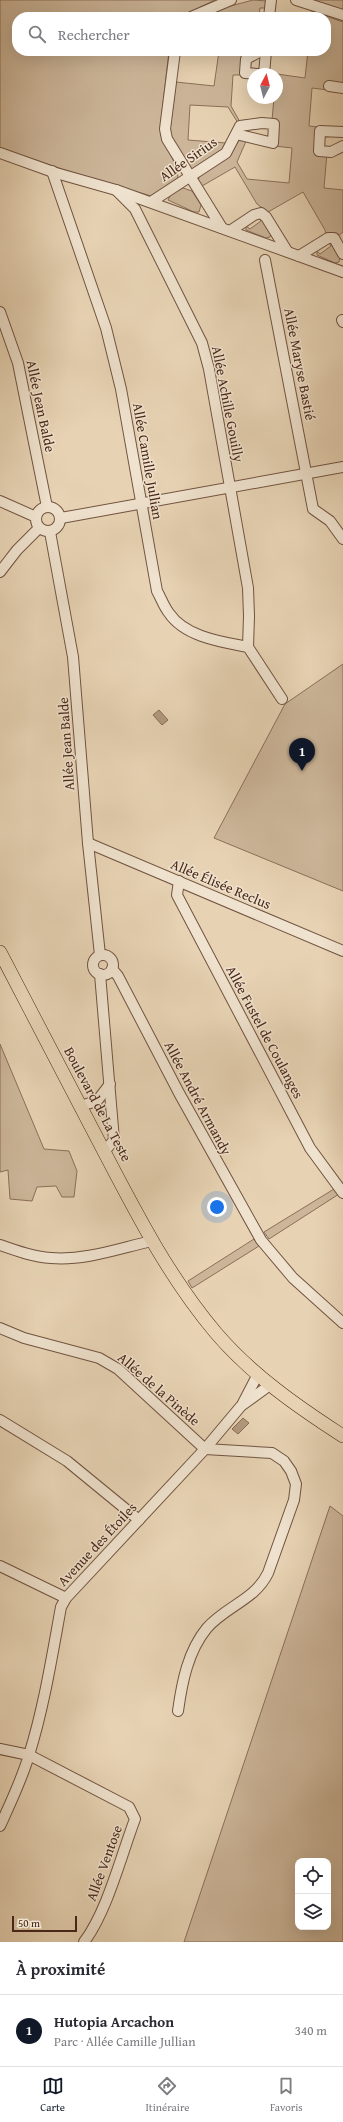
<!DOCTYPE html>
<html lang="fr">
<meta charset="utf-8">
<style>
:root{--surface:#fff;--page:#f2f2f3;--text:#2b2b33;--muted:#7c7c81;--line:#e1e1e2;--accent:#111827}
body{margin:0;font-family:"Gentium Book Plus",serif;background:var(--page);color:var(--text)}
.controls{position:absolute;right:12px;bottom:12px;display:grid;overflow:hidden;border-radius:8px;box-shadow:0 4px 16px #0002}
.controls button{width:36px;height:36px;display:grid;place-items:center;padding:0;border:0;border-bottom:1px solid var(--line);background:var(--surface);color:var(--text);font:20px sans-serif}
.compass{position:absolute;left:247px;top:68px;width:36px;height:36px;border-radius:50%;background:var(--surface);box-shadow:0 4px 16px #0002;rotate:7deg}
.scale{position:absolute;left:12px;bottom:10px;width:65px;box-sizing:border-box;padding-left:4px;border:2px solid #4a2819;border-top:0;font-size:11px;line-height:14px;white-space:nowrap;color:#4a2819;-webkit-text-stroke:3px #efe2ce;paint-order:stroke}
.you{position:absolute;left:217px;top:1207px;width:14px;height:14px;margin:-10px;border:3px solid #fff;border-radius:50%;background:#1a73e8;box-shadow:0 0 0 6px #1a73e833}
.badge{display:grid;place-items:center;width:26px;height:26px;border-radius:50%;background:var(--accent);color:#fff;font-size:13px;font-weight:700}
.pin{position:absolute;translate:-50% -33px;filter:drop-shadow(0 1px 2px #0008)}
.pin::after{content:'';position:absolute;top:21px;width:14px;height:12px;background:inherit;clip-path:polygon(0 0,100% 0,50% 100%)}
.list{margin:0;padding:0;list-style:none}
h2{display:flex;justify-content:space-between;align-items:center;height:52px;margin:0;padding:0 16px;font-size:17px}
h2 small{font-size:13px;font-weight:400;color:var(--muted)}
.list li{display:grid;grid-template-columns:26px 1fr auto;gap:12px;align-items:center;box-sizing:border-box;height:72px;padding:0 16px;border-top:1px solid var(--line)}
.list b{display:block;font-size:15px;white-space:nowrap}
.list p{margin:0;font-size:13px;white-space:nowrap;color:var(--muted)}
.list em{font-size:13px;font-style:normal;color:var(--muted)}
.icon{flex:none;width:22px;height:22px;fill:none;stroke:currentColor;stroke-width:2;stroke-linecap:round;stroke-linejoin:round}
.map{position:relative;flex:none;width:343px;height:1942px;overflow:hidden}
.search{position:absolute;background:var(--surface);box-shadow:0 4px 16px #0002;left:12px;right:12px;top:12px;height:44px;display:flex;align-items:center;gap:10px;box-sizing:border-box;padding:0 14px;border-radius:16px;color:var(--muted);font-size:15px}
.sheet{height:124px;background:var(--surface)}
nav{display:flex;justify-content:space-around;align-items:center;box-sizing:border-box;height:56px;border-top:1px solid var(--line);background:var(--surface);font-size:11px;color:var(--muted)}
nav a{display:grid;justify-items:center;gap:2px}
nav .on{color:var(--accent)}
.map>svg:first-child{display:block}
</style>
<div class="map">
<svg width="343" height="1942" viewBox="0 0 343 1942">
<rect width="100%" height="100%" fill="#e7d3b4"/>
<filter id="stains"><feTurbulence type="fractalNoise" baseFrequency=".005" numOctaves="4"/><feColorMatrix values="0 0 0 0 .2 0 0 0 0 .09 0 0 0 0 .02 0 0 0 .5 -.17"/></filter>
<radialGradient id="worn" r=".72"><stop offset=".6" stop-color="#630" stop-opacity="0"/><stop offset="1" stop-color="#630" stop-opacity=".3"/></radialGradient>
<g fill="#ccb69a" stroke="#8b6f5a" fill-rule="evenodd">
<path d="M0 0H215L194 10 185 17H17V51H169L160 129C163 147 178 161 178 178L151 196 62 169 0 148Z"/>
<path d="M253 0 267 1 266 8H260L259 17H204L223 8Z"/>
<path d="M311 0H343V10Z"/>
<path d="M312 11 343 22V83L329 81 328 90 312 88 309 126 318 127 316 152 327 153 324 188 343 190V232L338 236 326 234 325 230 303 192 268 212 257 204 235 167 202 186 198 181 199 177 226 158 241 138 247 139 237 162 247 179 289 183 292 148 275 146 272 120 274 98H277V74L305 78 308 51H326V17H311Z"/>
<path d="M219 51H256L243 75H233L231 106 240 122 238 123 228 107 190 105 188 140 226 143 224 148 195 169H190L171 137 170 130 176 82 214 86Z"/>
<path d="M183 188 192 191 201 205 199 212H194L168 200 171 194Z"/>
<path d="M259 218H262L271 234 270 237 266 238 246 230V226L250 229 261 221Z"/>
<path d="M329 243H332L340 257 339 262 335 263 317 255V251L320 254 331 246Z"/>
<path d="M343 664V891L214 838 285 704Z"/>
<path d="M0 1044 44 1149 69 1151 77 1171 74 1197H62L56 1186 37 1187 32 1201 10 1199 8 1170 0 1172Z"/>
<path d="M334 1189 339 1194 269 1239 264 1232Z"/>
<path d="M254 1239 259 1246 192 1288 188 1281Z"/>
<path d="M330 1506 343 1516V1942H184ZM298 1861H328V1927H298Z"/>
</g>
<g fill="#b2997f" stroke="#886c56">
<path d="M159 710 168 720 162 725 153 715Z"/>
<path d="M243 1418 249 1423 238 1434 232 1429Z"/>
</g>
<g fill="none" stroke-linecap="round" stroke-linejoin="round">
<defs>
<g id="minor">
<path d="M296 0 343 15"/>
<path d="M191 17 231 0"/>
<path d="M269 17 271 0"/>
<path d="M175 51 165 129 167 139 222 228"/>
<path d="M259 74 245 73 246 59 261 51"/>
<path d="M264 74 266 51"/>
<path d="M329 86 343 88"/>
<path d="M343 132 320 131 319 151 331 152 343 146"/>
<path d="M0 153 56 173 116 190 343 272"/>
<path d="M52 171 106 328 121 389 157 591C161 598 164 607 169 613 185 637 222 642 248 647L282 699"/>
<path d="M116 190 135 209 202 343 209 369 248 588 249 616 248 647"/>
<path d="M151 202 226 153 240 126 262 123 274 124 273 143 236 134"/>
<path d="M230 231 254 215 261 213 266 217 287 251"/>
<path d="M299 256 328 238H334L343 254"/>
<path d="M265 260 313 509 330 521 343 539"/>
<path d="M0 312 18 363 47 507"/>
<path d="M342 320 343 322"/>
<path d="M0 501 36 517"/>
<circle cx="48" cy="519" r="12"/>
<path d="M61 518 343 467"/>
<path d="M50 532 73 657 88 843 100 955"/>
<path d="M0 572 17 550 39 528"/>
<path d="M88 843 343 951"/>
<path d="M179 881 177 895 310 1148 343 1193"/>
<circle cx="103" cy="965" r="10"/>
<path d="M112 969 118 976 179 1093 261 1240 293 1278 343 1323"/>
<path d="M100 974 114 1140 104 1152"/>
<path d="M80 1106 97 1101 110 1084"/>
<path d="M0 1245C17 1251 34 1257 51 1258 85 1261 120 1248 152 1241"/>
<path d="M0 1328 24 1338 99 1358 118 1369 205 1449 272 1453 284 1461 291 1471 296 1484 294 1500 268 1573C255 1600 226 1606 207 1628 188 1651 182 1682 178 1711"/>
<path d="M243 1403 258 1374"/>
<path d="M0 1420 67 1461 139 1520"/>
<path d="M0 1566 66 1598"/>
<path d="M0 1749 29 1755 129 1807 135 1819C121 1856 107 1912 84 1942"/>
<path d="M0 1826C11 1802 22 1779 29 1755 44 1707 52 1656 61 1607L66 1598 205 1449 241 1406 270 1385"/>
</g>
<path id="major" d="M0 952C33 1015 65 1077 98 1140 133 1207 167 1275 216 1333 252 1375 298 1407 343 1436"/>
</defs>
<use href="#minor" stroke="#715340" stroke-width="12"/>
<use href="#major" stroke="#4a2819" stroke-width="14"/>
<use href="#minor" stroke="#efe2ce" stroke-width="10"/>
<use href="#major" stroke="#e7d3b4" stroke-width="13"/>
</g>
<g text-anchor="middle" stroke-width="3" stroke-linejoin="round" paint-order="stroke">
<g font-size="14" fill="#4a2819" stroke="#efe2ce">
<text transform="translate(188 159) rotate(-35)" y="5">Allée Sirius</text>
<text transform="translate(300 364) rotate(79)" y="5">Allée Maryse Bastié</text>
<text transform="translate(228 404) rotate(79)" y="5">Allée Achille Gouilly</text>
<text transform="translate(41 406) rotate(78)" y="5">Allée Jean Balde</text>
<text transform="translate(148 461) rotate(80)" y="5">Allée Camille Jullian</text>
<text transform="translate(66 744) rotate(-94)" y="5">Allée Jean Balde</text>
<text transform="translate(221 884) rotate(23)" y="5">Allée Élisée Reclus</text>
<text transform="translate(265 1032) rotate(62)" y="5">Allée Fustel de Coulanges</text>
<text transform="translate(198 1098) rotate(62)" y="5">Allée André Armandy</text>
<text transform="translate(98 1104) rotate(62)" y="5">Boulevard de La Teste</text>
<text transform="translate(159 1389) rotate(41)" y="5">Allée de la Pinède</text>
<text transform="translate(97 1544) rotate(-47)" y="5">Avenue des Étoiles</text>
<text transform="translate(104 1863) rotate(-70)" y="5">Allée Ventose</text>
</g>
</g>
<rect width="100%" height="100%" filter="url(#stains)"/>
<rect width="100%" height="100%" fill="url(#worn)"/>
</svg>
<div class="controls">
<button><svg class="icon" aria-label="locate" viewBox="0 0 24 24"><circle cx="12" cy="12" r="6"/><path d="M12 2v4M12 18v4M2 12h4M18 12h4"/></svg></button>
<button><svg class="icon" aria-label="layers" viewBox="0 0 24 24"><path d="M12 4l9 5-9 5-9-5zM3 14l9 5 9-5"/></svg></button>
</div>
<svg class="compass" viewBox="-18 -18 36 36"><path d="M0-13l5 13h-10z" fill="#e53935"/><path d="M0 13l5-13h-10z" fill="#7c7c81"/></svg>
<div class="scale">50 m</div>
<div class="you"></div>
<div class="pin badge" style="left:302px;top:771px">1</div>
<div class="search"><svg class="icon" aria-label="search" viewBox="0 0 24 24"><circle cx="10" cy="10" r="6"/><path d="M15 15l6 6"/></svg>Rechercher</div>
</div>
<section class="sheet">
<h2>À proximité<small></small></h2>
<ul class="list">
<li><span class="badge">1</span><div><b>Hutopia Arcachon</b><p>Parc · Allée Camille Jullian</p></div><em>340 m</em></li>
</ul>
</section>
<nav>
<a class="on"><svg class="icon" aria-label="map" viewBox="0 0 24 24"><path d="M3 6l6-2 6 2 6-2v14l-6 2-6-2-6 2zM9 4v14M15 6v14"/></svg>Carte</a>
<a><svg class="icon" aria-label="directions" viewBox="0 0 24 24"><path d="M12 3l9 9-9 9-9-9zM9 14v-3h6M13 9l2 2-2 2"/></svg>Itinéraire</a>
<a><svg class="icon" aria-label="saved" viewBox="0 0 24 24"><path d="M7 4h10v16l-5-4-5 4z"/></svg>Favoris</a>
</nav>
